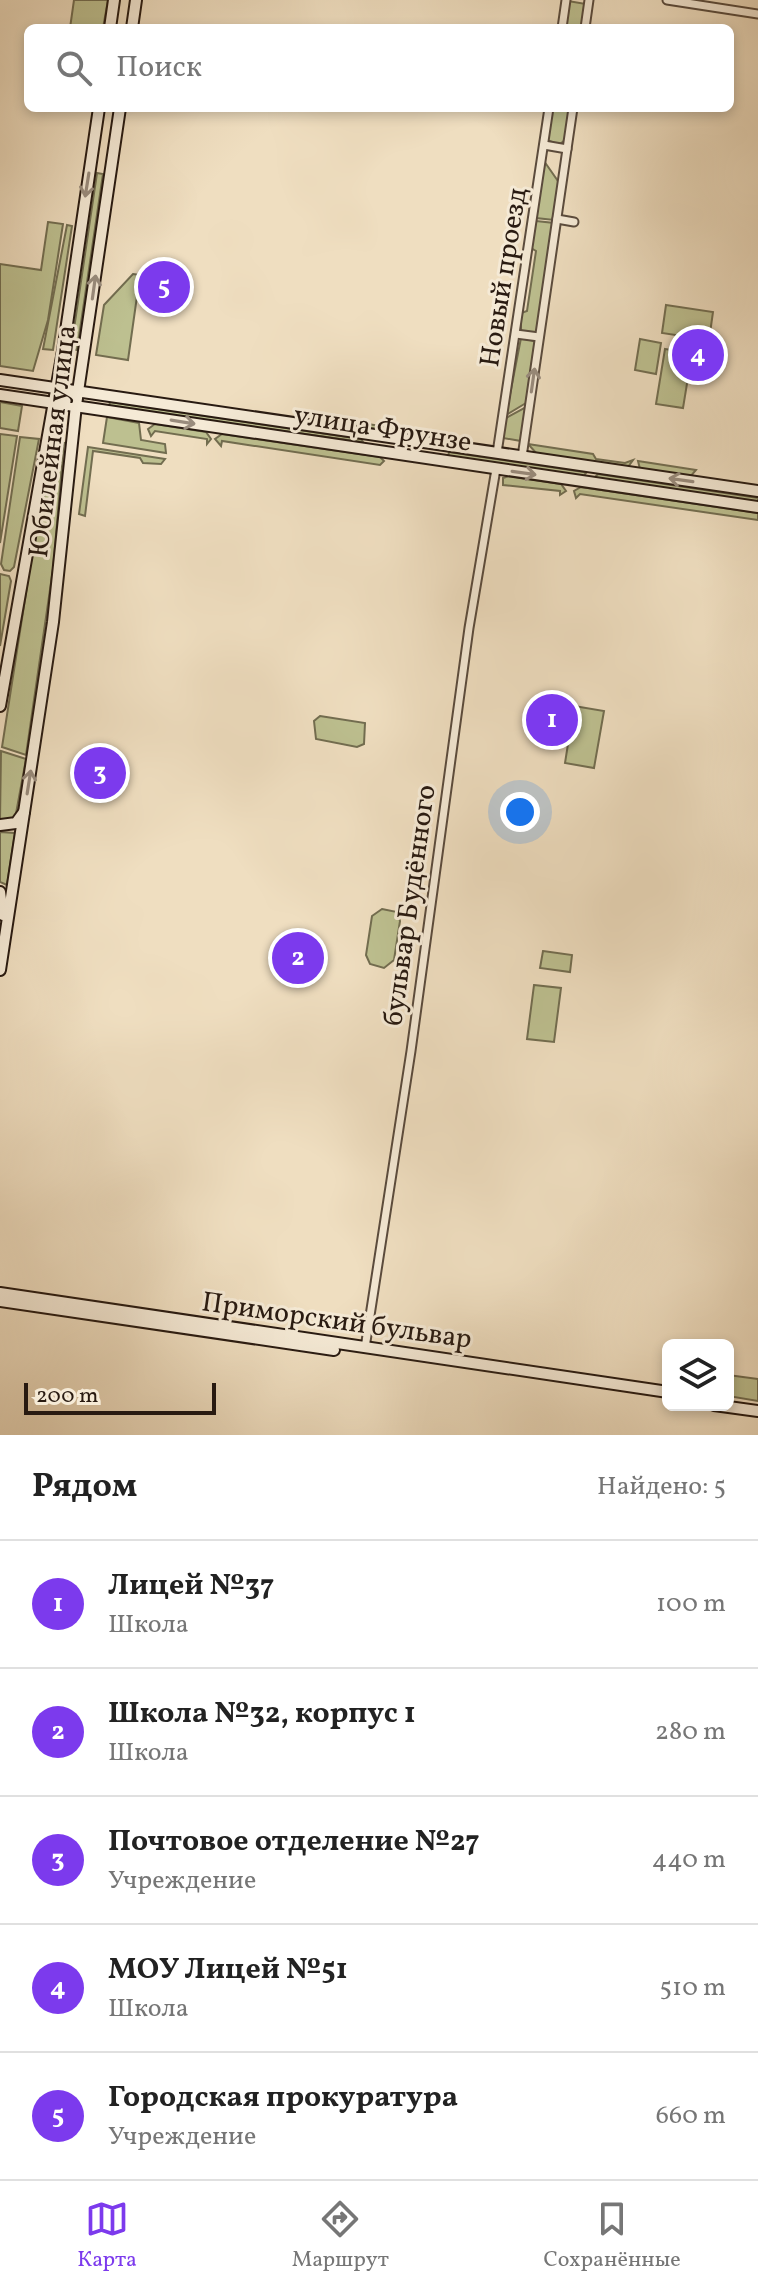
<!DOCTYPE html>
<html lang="ru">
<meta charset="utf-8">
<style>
:root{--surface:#fff;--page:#f6f6f6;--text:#222;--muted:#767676;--line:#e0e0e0;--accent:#7c3aed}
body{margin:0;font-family:Vollkorn,serif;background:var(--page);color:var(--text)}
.controls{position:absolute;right:24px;bottom:24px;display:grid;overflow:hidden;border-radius:12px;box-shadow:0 4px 12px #0003}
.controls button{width:72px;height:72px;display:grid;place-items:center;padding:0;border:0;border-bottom:2px solid var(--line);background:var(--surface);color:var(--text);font:40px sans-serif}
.scale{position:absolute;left:24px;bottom:20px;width:192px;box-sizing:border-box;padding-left:8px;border:4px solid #281a11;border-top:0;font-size:22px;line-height:28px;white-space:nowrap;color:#281a11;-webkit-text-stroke:6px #f5ead6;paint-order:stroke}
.you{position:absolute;left:520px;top:812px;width:28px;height:28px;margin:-20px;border:6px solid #fff;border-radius:50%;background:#1a73e8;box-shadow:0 0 0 12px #1a73e833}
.badge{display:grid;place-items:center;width:52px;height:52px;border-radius:50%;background:var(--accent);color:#fff;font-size:26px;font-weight:700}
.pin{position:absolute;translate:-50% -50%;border:4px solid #fff;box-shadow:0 2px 8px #0006}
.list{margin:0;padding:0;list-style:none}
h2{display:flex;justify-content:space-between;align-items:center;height:104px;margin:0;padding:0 32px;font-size:34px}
h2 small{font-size:26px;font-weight:400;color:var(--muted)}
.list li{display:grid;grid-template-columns:52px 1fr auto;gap:24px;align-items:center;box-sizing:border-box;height:128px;padding:0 32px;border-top:2px solid var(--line)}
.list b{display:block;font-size:30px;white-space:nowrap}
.list p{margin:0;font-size:26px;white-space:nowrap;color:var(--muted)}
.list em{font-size:26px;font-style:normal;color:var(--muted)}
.icon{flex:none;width:44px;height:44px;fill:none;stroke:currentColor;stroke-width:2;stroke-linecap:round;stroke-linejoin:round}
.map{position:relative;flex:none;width:758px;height:1435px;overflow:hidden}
.search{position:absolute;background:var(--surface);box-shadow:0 4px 12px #0003;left:24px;right:24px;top:24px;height:88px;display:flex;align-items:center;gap:20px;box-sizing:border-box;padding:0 28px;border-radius:12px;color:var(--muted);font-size:30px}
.sheet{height:744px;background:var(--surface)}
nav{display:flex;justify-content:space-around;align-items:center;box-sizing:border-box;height:112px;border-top:2px solid var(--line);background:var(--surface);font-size:22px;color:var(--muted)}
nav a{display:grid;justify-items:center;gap:4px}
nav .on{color:var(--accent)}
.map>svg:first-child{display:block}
</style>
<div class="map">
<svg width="758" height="1435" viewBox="0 0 758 1435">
<rect width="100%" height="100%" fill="#efdec0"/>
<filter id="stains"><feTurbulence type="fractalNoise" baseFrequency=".0025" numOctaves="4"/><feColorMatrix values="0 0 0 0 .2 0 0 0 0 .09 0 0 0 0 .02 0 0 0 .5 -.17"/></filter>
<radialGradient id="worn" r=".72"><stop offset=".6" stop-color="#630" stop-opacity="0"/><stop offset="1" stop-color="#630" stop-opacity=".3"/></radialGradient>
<g fill="#bdc090" stroke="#726d50" stroke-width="2">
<path d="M74 0H108L103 28H70Z"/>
<path d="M568 1 586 4 583 28H564Z"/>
<path d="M552 108H570L566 139 559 145 547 140Z"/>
<path d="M544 161 560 184 554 220 536 218Z"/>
<path d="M97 173 103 174 77 350 71 349Z"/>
<path d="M536 221 554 223 537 333 521 332V313L527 311 536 251 531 248Z"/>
<path d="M48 222 63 224 48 320 33 371 0 366V264L41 270Z"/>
<path d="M67 225 72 226 53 350 43 349Z"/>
<path d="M133 274 140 275 128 360 96 355 104 305Z"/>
<path d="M666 305 713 312 709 340 662 333Z"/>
<path d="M521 338 535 341 526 403 506 415Z"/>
<path d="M640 339 661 343 656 374 635 370Z"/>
<path d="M665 349 692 353 683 408 656 404Z"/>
<path d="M0 402 22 406 18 431 0 428Z"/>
<path d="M110 402 361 439 363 442 109 407Z"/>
<path d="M526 407 521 441 503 438 506 418Z"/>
<path d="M107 417 139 423 141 440 165 444 166 453 103 443Z"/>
<path d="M328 418 447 436 446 441 331 424Z"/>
<path d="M155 424 206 432 211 439 207 444V439L155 431 151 436 148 429Z"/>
<path d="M0 434 17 436 0 543Z"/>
<path d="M222 434 380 457 384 461 380 465 222 441 221 446 215 439Z"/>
<path d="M20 437 39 439 14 567 10 571 4 570 1 564Z"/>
<path d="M55 442 64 443 53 569 26 755 2 747 30 567Z"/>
<path d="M528 444 593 454 596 459 625 463 633 460 628 467 537 454Z"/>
<path d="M88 447 165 459 161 464 143 463 140 458 93 451 85 516 79 514Z"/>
<path d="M449 452 584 472 586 473 583 477 448 457Z"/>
<path d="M638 461 696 470 690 477 640 469Z"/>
<path d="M598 474 758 498V503L594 478Z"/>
<path d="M509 476 561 484 566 491 560 495V491L503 485V478Z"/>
<path d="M581 487 758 513V520L580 494 576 498 574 491Z"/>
<path d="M0 574 9 576 11 581 0 646Z"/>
<path d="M574 706 604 711 594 768 565 763Z"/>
<path d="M320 716 365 723 364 744 357 747 316 739 314 721Z"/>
<path d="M1 751 26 759 15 819 0 820Z"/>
<path d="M0 832 15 833 7 885 0 882Z"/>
<path d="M382 909 397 912 400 921 394 960 384 968 370 964 366 955 372 916Z"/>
<path d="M543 951 572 955 570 972 540 968Z"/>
<path d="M534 985 561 988 554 1042 527 1039Z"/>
<path d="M728 1375 758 1379V1401L728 1396Z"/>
</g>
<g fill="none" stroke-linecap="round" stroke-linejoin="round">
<defs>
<g id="minor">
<path d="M667 0 758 14"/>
<path d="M562 28 566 0"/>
<path d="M585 28 589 0"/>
<path d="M544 145 567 149"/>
<path d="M557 219 574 222"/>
<path d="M516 334 539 337"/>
<path d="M497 453 549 108"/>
<path d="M522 457 573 108"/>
<path d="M365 1348 411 1051 469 628 496 469"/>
</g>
<g id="secondary">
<path d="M110 28 114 0"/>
<path d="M132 28 136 0"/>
<path d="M0 380 758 491"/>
<path d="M0 395 758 507"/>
<path d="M0 706 63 351 99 108"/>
<path d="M0 825 16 823 24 812"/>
<path d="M0 892 3 915"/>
<path d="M0 970 53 622 76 405 120 108"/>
<path d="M0 1293 668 1392"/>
<path d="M0 1301 334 1350"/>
<path d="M714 1405 758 1411"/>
</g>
</defs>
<use href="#minor" stroke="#5a4b3d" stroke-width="11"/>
<use href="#secondary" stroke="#281a11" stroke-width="14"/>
<use href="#minor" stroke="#f5ead6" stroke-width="7"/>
<use href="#secondary" stroke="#f5ead6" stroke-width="10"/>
</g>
<defs><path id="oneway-shaft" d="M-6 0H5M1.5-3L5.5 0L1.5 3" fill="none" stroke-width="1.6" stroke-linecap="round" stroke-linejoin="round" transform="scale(2)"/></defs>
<g stroke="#998c7d">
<use href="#oneway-shaft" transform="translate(87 185) rotate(99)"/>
<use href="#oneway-shaft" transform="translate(94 287) rotate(-82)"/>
<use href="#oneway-shaft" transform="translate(533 380) rotate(-82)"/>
<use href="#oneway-shaft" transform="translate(183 422) rotate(9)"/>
<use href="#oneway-shaft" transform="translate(524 473) rotate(8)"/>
<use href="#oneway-shaft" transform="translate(681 480) rotate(-172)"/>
<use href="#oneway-shaft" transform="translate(29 782) rotate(-81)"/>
</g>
<g text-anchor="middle" stroke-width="6" stroke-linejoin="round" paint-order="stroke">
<g font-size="28" fill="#281a11" stroke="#f5ead6">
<text transform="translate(502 277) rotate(-81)" y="10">Новый проезд</text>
<text transform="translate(383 427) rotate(9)" y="10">улица Фрунзе</text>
<text transform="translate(51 441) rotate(-83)" y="10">Юбилейная улица</text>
<text transform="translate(408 905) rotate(-82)" y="10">бульвар Будённого</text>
<text transform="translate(337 1319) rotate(8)" y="10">Приморский бульвар</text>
</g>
</g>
<rect width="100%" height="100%" filter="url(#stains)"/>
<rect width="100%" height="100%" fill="url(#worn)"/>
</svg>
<div class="controls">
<button><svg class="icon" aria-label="layers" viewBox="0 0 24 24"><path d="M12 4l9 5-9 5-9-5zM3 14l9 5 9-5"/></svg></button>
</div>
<div class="scale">200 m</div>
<div class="you"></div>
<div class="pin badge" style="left:552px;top:720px">1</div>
<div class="pin badge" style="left:298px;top:958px">2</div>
<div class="pin badge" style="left:100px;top:773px">3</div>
<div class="pin badge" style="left:698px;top:355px">4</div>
<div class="pin badge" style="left:164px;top:287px">5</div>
<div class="search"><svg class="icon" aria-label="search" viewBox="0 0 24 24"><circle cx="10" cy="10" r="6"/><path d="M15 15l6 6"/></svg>Поиск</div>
</div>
<section class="sheet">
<h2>Рядом<small>Найдено: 5</small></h2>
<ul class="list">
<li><span class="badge">1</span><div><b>Лицей №37</b><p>Школа</p></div><em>100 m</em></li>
<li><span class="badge">2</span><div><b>Школа №32, корпус 1</b><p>Школа</p></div><em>280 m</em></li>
<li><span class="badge">3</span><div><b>Почтовое отделение №27</b><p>Учреждение</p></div><em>440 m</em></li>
<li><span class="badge">4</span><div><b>МОУ Лицей №51</b><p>Школа</p></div><em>510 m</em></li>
<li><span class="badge">5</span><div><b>Городская прокуратура</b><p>Учреждение</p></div><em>660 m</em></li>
</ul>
</section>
<nav>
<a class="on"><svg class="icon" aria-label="map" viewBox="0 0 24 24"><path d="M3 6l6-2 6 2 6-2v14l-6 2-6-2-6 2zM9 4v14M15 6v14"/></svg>Карта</a>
<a><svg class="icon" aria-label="directions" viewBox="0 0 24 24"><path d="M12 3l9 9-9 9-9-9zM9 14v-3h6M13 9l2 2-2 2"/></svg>Маршрут</a>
<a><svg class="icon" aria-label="saved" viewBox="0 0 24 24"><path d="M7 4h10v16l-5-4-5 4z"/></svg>Сохранённые</a>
</nav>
